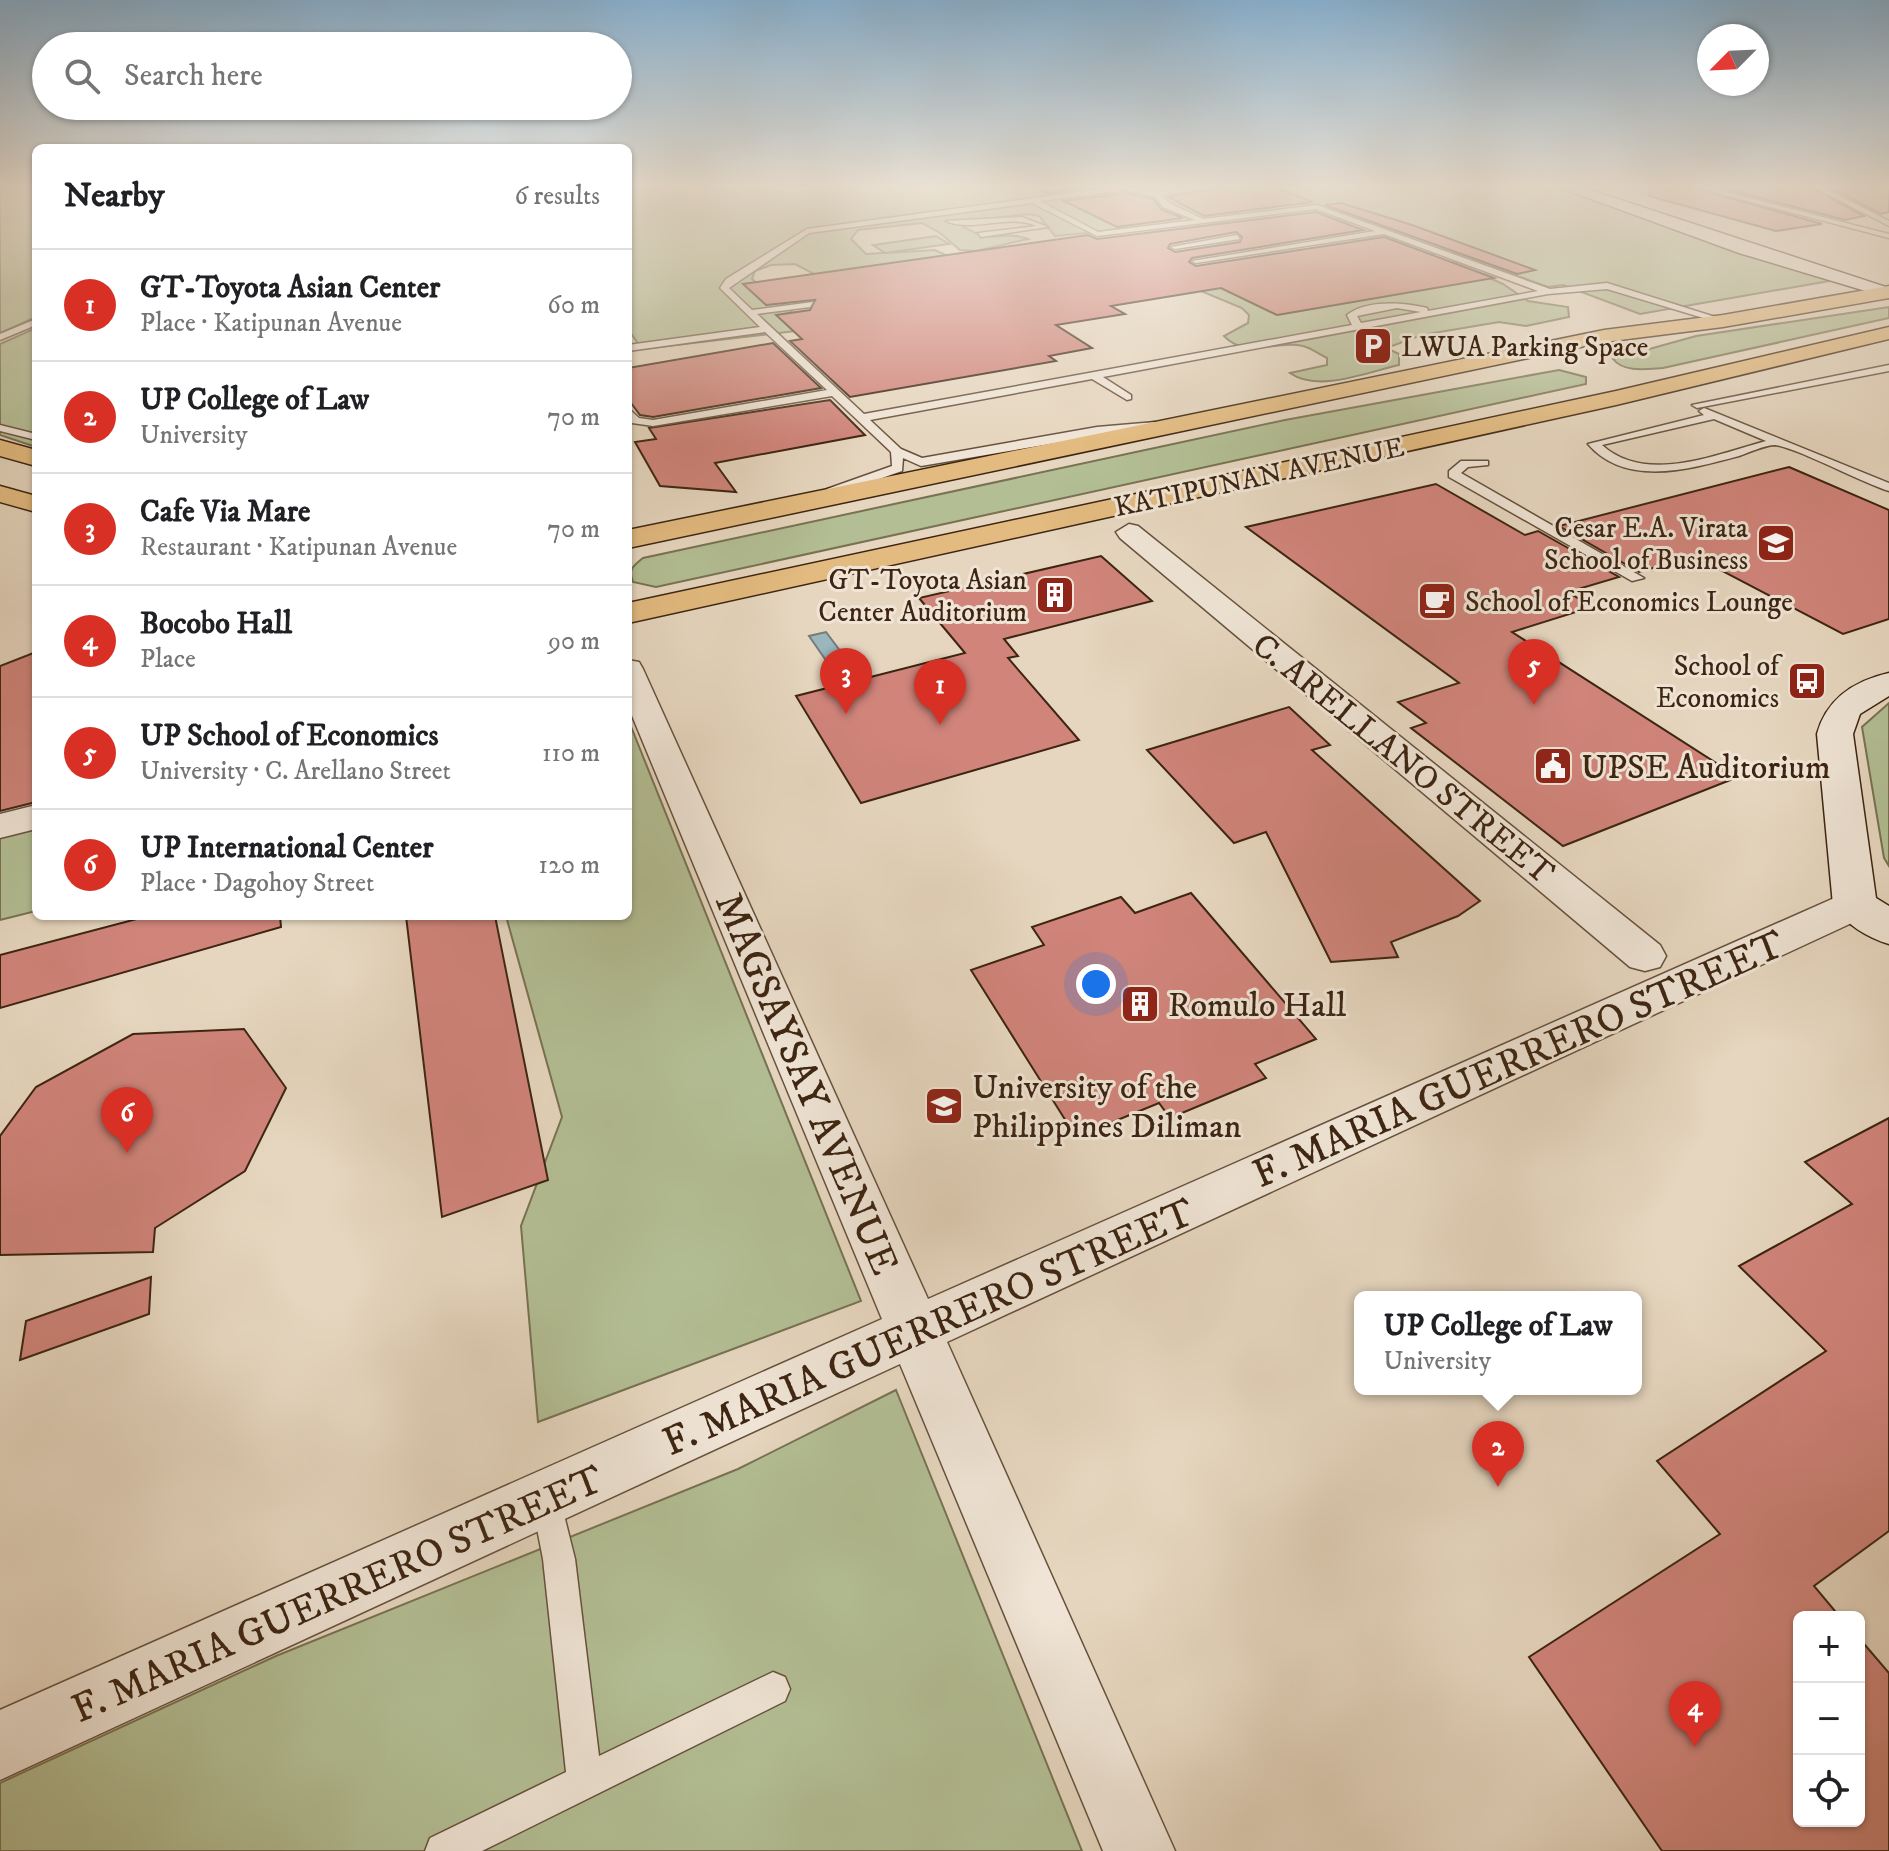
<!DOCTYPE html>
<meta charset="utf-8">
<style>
:root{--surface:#fff;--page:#f6f6f6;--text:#202124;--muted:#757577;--line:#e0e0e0;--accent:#d93025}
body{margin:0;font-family:"IM FELL DW Pica",serif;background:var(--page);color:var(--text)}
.controls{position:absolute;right:24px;bottom:24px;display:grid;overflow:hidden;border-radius:12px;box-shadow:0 2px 6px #0004}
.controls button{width:72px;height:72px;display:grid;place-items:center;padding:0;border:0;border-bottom:2px solid var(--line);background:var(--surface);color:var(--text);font:40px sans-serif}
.compass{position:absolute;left:1697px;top:24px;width:72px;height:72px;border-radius:50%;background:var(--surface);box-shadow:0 2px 6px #0004;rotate:246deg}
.you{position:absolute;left:1096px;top:984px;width:28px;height:28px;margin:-20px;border:6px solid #fff;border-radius:50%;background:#1a73e8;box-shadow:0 0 0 12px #1a73e833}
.badge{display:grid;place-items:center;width:52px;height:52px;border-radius:50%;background:var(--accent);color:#fff;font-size:26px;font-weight:700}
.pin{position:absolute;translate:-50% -66px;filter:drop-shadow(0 2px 4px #0008)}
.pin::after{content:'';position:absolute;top:42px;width:28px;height:24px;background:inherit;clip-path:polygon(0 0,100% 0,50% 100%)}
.popup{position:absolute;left:1354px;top:1291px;width:288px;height:104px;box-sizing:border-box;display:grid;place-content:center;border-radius:12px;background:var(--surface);filter:drop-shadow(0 2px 6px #0005);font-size:26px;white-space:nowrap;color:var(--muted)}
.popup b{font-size:30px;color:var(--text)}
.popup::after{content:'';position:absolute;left:50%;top:100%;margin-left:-16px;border:16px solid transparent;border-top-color:var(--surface)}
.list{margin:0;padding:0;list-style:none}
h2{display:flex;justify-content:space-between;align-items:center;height:104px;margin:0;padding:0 32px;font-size:34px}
h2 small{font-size:26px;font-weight:400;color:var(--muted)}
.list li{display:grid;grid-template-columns:52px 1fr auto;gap:24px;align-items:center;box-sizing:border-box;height:112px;padding:0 32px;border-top:2px solid var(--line)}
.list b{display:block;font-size:30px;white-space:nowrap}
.list p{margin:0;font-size:26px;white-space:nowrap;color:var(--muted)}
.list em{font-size:26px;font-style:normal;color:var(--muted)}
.icon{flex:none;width:44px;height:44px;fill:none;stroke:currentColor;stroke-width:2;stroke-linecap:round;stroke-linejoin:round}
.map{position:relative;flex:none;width:1889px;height:1851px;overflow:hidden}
.search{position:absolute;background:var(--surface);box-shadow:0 2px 6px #0004;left:32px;top:32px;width:600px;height:88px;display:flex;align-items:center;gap:20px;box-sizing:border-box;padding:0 28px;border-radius:44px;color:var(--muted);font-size:30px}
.panel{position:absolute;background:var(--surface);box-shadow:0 2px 6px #0004;left:32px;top:144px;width:600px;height:776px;border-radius:12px}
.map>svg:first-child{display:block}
</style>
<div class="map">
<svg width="1889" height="1851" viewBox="0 0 1889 1851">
<rect width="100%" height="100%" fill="#e6d6bf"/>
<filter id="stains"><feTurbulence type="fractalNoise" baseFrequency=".0025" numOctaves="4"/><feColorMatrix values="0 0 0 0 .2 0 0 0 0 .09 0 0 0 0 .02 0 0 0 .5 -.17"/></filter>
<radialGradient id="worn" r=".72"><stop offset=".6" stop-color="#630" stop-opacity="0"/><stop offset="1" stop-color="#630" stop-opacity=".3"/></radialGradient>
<g fill="#b3be94" stroke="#787253" stroke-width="2">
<path d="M0 185H36V317L0 333Z"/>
<path d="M628 185H1032C1052 195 1059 189 1074 195 1123 214 1125 229 1182 216L1124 191 1136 185H1543L1573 191 1831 277 1829 281 1640 314 1563 285 1548 287 1453 253 1393 256 1349 238 1387 232 1385 227 1333 208 1318 210 1274 195 1221 213 1236 212 1241 217 1203 227 1192 223 1055 236 1039 216 1028 214 967 221 964 227C995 246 1002 229 1028 239L976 251 960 250 940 233 922 223 858 230 851 239 866 254 935 250 950 257 816 275 795 264 771 265 755 271 752 279 812 329 642 349 630 332Z"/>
<path d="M936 236 949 244 885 253 873 245Z"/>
<path d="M1454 262 1503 284 1528 301 1568 307 1569 317 1526 326 1499 322 1422 335 1386 348 1399 354V365C1368 372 1318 393 1290 373L1327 365V358C1319 354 1311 348 1303 346 1275 339 1247 360 1224 336L1248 323 1249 315 1242 308 1196 289 1190 273 1277 315 1461 283 1436 263Z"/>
<path d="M1889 307V318L1663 368C1647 369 1624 373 1613 359L1696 336Z"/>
<path d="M36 328V447L0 435V344Z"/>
<path d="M1559 370 1586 377V384L656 587 633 582C628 569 633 566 643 558L1285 420Z"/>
<path d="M1889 703V866L1884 858 1862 727Z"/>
<path d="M628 719 861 1301 538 1422 521 1226 562 1117 506 916H628Z"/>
<path d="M36 806V911L0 920V818Z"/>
<path d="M896 1390 1082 1851H0V1783L276 1656 738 1469Z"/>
</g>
<path fill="#9cb6bd" stroke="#767c79" stroke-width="2" d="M826 632 850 664 832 669 809 636Z"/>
<g fill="#d0847a" stroke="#3d2512" stroke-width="2" fill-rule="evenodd">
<path d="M1032 185H1107L1048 193Z"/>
<path d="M1232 185H1267L1313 202 1204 216 1168 197Z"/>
<path d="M1651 185H1684L1822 224 1776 231 1649 196Z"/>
<path d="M1710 185H1807L1864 216 1845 220Z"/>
<path d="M1825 185H1889V212L1881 214Z"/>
<path d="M1127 193 1153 199 1162 210 1183 218 1117 227 1064 201Z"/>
<path d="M1341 203 1412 225 1535 270 1517 274 1325 205Z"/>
<path d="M1316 212 1363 230 1192 258 1189 262 1196 266 1384 237 1494 278 1277 315 1221 288 1111 306 1125 314 1056 325 1092 348 1049 356 1056 361 850 397 790 341 802 339 776 315 810 310 815 300 766 305 743 284 1088 235 1097 239ZM1236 232 1242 237 1240 242 1175 252 1168 248 1170 244Z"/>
<path d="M773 343 821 388 653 417 640 415 628 399V368Z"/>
<path d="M830 400 865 435 715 463 736 492 660 486 635 442 656 439 649 428Z"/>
<path d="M1789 467 1889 510V619L1843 634 1694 556 1639 572 1559 526Z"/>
<path d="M1436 484 1525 535 1538 531 1619 577 1568 592 1592 607 1512 632 1738 777 1563 846 1411 728 1426 723 1398 702 1459 683 1246 527Z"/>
<path d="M1101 556 1152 601 1004 639 1018 656 1008 658 1079 740 861 803 796 696 965 653 919 598Z"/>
<path d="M36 652V802L0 811V666Z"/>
<path d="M1289 707 1330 745 1312 750 1480 901 1458 916 1391 942 1398 957 1331 962 1266 832 1234 843 1147 750Z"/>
<path d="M1191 893 1316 1039 1255 1064 1266 1078 1170 1118 1159 1103 1076 1137 971 970 1044 945 1032 927 1121 897 1135 913Z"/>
<path d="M148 916H280L281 927 0 1008V955Z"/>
<path d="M406 916H495L548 1180 442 1217Z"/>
<path d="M244 1029 286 1088 245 1171 155 1228 153 1252 0 1255V1136L36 1087 133 1034Z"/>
<path d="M1889 1118V1531L1814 1586 1840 1617H1799V1821H1859V1638L1889 1673V1851H1662L1529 1657 1720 1534 1657 1461 1826 1351 1739 1266 1852 1204 1805 1162Z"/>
<path d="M151 1277 149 1314 20 1360 26 1321Z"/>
</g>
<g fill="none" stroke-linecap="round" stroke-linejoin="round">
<defs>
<g id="lane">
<path d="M1111 185 1157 192 1229 185 1162 195 1169 203 1203 219 1317 205 1550 289 1607 283 1728 321 1720 323 1607 289 1548 294 1103 377 1131 395V399L1127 400 1092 379 870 420 901 449 922 458 1097 427 1155 422 1161 425 921 466 903 458 902 471 831 496 825 492 827 489 892 466 891 452 832 396 653 426 632 423 628 418V408L639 418 653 420 827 390 765 332 628 351V345L760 327 720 288 726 279 807 229 1115 187ZM1127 190 1155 196 1163 207 1195 220 1098 232 1040 201ZM1032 203 1097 236 1316 209 1375 231 1192 261 1196 263 1384 234 1538 291 1428 311 1427 308C1404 303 1368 299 1347 315L1352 325 864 414 757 314 810 307 813 302 752 310 729 288 809 233ZM1397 308 1421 312 1361 323 1357 316Z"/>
<path d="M1687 185H1698L1889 234V238Z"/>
<path d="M1810 185H1818L1889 221V226Z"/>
<path d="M1022 217 1048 227 981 237 978 233 1036 226C1007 213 974 233 946 221Z"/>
<path d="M1237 235 1240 239 1175 249 1171 247Z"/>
<path d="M36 319V325L0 340V334Z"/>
<path d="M1889 365V371L1697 408 1692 405Z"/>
<path d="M1704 408 1889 483V491C1865 484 1791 445 1774 445 1763 446 1750 452 1739 456 1690 469 1626 488 1588 444L1704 415 1699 411ZM1714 419 1766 441C1717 454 1646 485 1602 445Z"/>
<path d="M0 425 36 434V440L0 431Z"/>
<path d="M1461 461H1488V465L1468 467 1461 473 1644 578 1632 581 1449 477V471Z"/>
<path d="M546 1483 557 1487 575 1559 599 1756 773 1672 785 1677 790 1689 785 1701 482 1851H425L430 1838 566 1772 543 1559 531 1498 535 1487Z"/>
</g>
<g id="street">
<path d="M1129 524 1138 526 1660 945 1666 956 1660 967 1645 971 1630 967 1120 538 1116 532Z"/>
<path d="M628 660 639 662 643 669 928 1299 1841 895 1855 891 1869 895 1875 905 1869 915 947 1342 1175 1851H1103L900 1364 0 1780V1710L882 1319 628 706Z"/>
<path d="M36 805V829L0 838V814Z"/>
</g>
<g id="secondary">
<path d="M1553 185H1575L1889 288V298L1739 253Z"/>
<path d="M1889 673V696L1860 714 1853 734 1876 898 1889 906V944C1868 938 1845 924 1833 905L1817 734C1827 698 1854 681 1889 673Z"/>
</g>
<g id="primary">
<path d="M1889 286V298L1723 327 1604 342 628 548V530L1604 330 1723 315Z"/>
<path d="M1889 327V339L1616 405 628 623V603L1616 391Z"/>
<path d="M0 440 36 450V466L0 456Z"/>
<path d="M0 486 36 496V512L0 502Z"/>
</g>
</defs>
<use href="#lane" stroke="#67513d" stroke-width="3"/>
<use href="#street" stroke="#67513d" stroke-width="3"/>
<use href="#secondary" stroke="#3d2512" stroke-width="3"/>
<use href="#primary" stroke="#3d2512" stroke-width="3"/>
<use href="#lane" fill="#efe4d5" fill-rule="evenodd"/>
<use href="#street" fill="#efe4d5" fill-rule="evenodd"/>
<use href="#secondary" fill="#efe4d5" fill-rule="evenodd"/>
<use href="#primary" fill="#e3bb80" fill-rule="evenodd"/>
</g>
<linearGradient id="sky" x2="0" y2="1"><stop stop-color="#89b5d7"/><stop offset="0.42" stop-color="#f4ede2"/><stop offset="1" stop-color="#f4ede2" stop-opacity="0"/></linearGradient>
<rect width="1889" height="444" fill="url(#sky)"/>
<defs>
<symbol id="parking-square" viewBox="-11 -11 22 22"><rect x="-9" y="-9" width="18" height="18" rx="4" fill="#8f2418" stroke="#efe4d5"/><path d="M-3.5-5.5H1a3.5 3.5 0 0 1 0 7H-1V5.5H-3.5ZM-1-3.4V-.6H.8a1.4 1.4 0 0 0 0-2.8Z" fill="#fff"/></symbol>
<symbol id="school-square" viewBox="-11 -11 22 22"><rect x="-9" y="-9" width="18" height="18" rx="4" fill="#8f2418" stroke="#efe4d5"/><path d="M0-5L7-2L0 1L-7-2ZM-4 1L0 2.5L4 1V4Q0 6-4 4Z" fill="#fff"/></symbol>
<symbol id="building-square" viewBox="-11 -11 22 22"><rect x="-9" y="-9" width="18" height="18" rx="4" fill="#8f2418" stroke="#efe4d5"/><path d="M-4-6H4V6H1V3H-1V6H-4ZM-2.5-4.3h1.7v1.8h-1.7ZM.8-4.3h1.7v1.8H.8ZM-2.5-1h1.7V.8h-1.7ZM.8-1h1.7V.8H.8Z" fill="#fff"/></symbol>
<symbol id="cafe-square" viewBox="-11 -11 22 22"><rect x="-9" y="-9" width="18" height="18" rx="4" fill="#8f2418" stroke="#efe4d5"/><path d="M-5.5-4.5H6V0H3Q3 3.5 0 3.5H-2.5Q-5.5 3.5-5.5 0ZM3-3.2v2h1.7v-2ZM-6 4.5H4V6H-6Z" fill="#fff"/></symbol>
<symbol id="bus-square" viewBox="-11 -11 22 22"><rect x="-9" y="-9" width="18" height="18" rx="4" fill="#8f2418" stroke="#efe4d5"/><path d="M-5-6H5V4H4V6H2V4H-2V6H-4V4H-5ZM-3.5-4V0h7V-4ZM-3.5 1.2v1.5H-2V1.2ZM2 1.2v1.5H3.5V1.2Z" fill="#fff"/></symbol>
<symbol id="civic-square" viewBox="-11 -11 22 22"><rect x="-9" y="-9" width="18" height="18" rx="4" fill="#8f2418" stroke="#efe4d5"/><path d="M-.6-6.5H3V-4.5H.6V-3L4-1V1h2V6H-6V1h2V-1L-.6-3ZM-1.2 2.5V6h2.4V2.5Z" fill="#fff"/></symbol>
<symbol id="university-square" viewBox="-11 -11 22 22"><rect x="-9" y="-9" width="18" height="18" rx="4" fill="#8f2418" stroke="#efe4d5"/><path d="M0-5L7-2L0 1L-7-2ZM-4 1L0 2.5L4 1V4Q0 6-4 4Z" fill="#fff"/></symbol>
</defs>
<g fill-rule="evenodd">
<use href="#parking-square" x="1351" y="324" width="44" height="44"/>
<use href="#school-square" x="1754" y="521" width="44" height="44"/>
<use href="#building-square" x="1033" y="573" width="44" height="44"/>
<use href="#cafe-square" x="1415" y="579" width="44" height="44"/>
<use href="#bus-square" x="1785" y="659" width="44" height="44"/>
<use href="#civic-square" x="1531" y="744" width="44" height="44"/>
<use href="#building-square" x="1118" y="982" width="44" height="44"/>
<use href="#university-square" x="922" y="1084" width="44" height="44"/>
</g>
<g text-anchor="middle" stroke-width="6" stroke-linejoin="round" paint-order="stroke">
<g font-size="28" fill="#3d2512" stroke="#efe4d5" text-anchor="end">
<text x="1401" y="356" text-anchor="start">LWUA Parking Space</text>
<text x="1748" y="537">Cesar E.A. Virata<tspan x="1748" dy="32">School of Business</tspan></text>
<text x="1027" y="589">GT-Toyota Asian<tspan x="1027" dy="32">Center Auditorium</tspan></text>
<text x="1465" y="611" text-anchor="start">School of Economics Lounge</text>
<text x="1779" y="675">School of<tspan x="1779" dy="32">Economics</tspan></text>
</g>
<g font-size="28" fill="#3d2512" stroke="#efe4d5">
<text transform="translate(1259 476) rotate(-12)" y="10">KATIPUNAN AVENUE</text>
</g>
<g font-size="34" fill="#3d2512" stroke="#efe4d5">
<text transform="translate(1404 758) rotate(39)" y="12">C. ARELLANO STREET</text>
</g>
<g font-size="34" fill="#3d2512" stroke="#efe4d5" text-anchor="start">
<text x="1581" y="778">UPSE Auditorium</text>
<text x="1168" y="1016">Romulo Hall</text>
<text x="972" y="1098">University of the<tspan x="972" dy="39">Philippines Diliman</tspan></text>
</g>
<g font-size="40" fill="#3d2512" stroke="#efe4d5">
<text transform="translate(1518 1058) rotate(-24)" y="14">F. MARIA GUERRERO STREET</text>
<text transform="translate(808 1083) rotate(67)" y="14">MAGSAYSAY AVENUE</text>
<text transform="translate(928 1326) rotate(-24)" y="14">F. MARIA GUERRERO STREET</text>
<text transform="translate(337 1593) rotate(-24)" y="14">F. MARIA GUERRERO STREET</text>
</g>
</g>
<rect width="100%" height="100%" filter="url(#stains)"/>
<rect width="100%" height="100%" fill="url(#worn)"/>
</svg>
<div class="controls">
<button>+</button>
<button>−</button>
<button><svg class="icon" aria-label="locate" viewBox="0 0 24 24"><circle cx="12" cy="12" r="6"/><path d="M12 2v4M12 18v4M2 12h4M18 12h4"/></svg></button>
</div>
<svg class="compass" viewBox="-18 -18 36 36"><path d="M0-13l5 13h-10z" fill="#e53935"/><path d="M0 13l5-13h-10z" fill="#757577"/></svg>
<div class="you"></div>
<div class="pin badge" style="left:940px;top:725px">1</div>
<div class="pin badge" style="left:1498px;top:1487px">2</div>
<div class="popup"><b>UP College of Law</b>University</div>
<div class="pin badge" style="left:846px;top:714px">3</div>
<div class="pin badge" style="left:1695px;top:1747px">4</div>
<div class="pin badge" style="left:1534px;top:705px">5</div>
<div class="pin badge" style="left:127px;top:1153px">6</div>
<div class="search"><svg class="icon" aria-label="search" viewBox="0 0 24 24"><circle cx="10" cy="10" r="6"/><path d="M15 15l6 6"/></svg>Search here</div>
<section class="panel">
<h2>Nearby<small>6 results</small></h2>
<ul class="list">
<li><span class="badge">1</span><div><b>GT-Toyota Asian Center</b><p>Place · Katipunan Avenue</p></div><em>60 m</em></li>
<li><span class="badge">2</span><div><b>UP College of Law</b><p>University</p></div><em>70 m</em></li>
<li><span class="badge">3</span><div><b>Cafe Via Mare</b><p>Restaurant · Katipunan Avenue</p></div><em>70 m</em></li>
<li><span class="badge">4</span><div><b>Bocobo Hall</b><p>Place</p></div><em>90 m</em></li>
<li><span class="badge">5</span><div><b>UP School of Economics</b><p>University · C. Arellano Street</p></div><em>110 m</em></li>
<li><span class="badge">6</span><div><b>UP International Center</b><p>Place · Dagohoy Street</p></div><em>120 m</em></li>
</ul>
</section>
</div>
